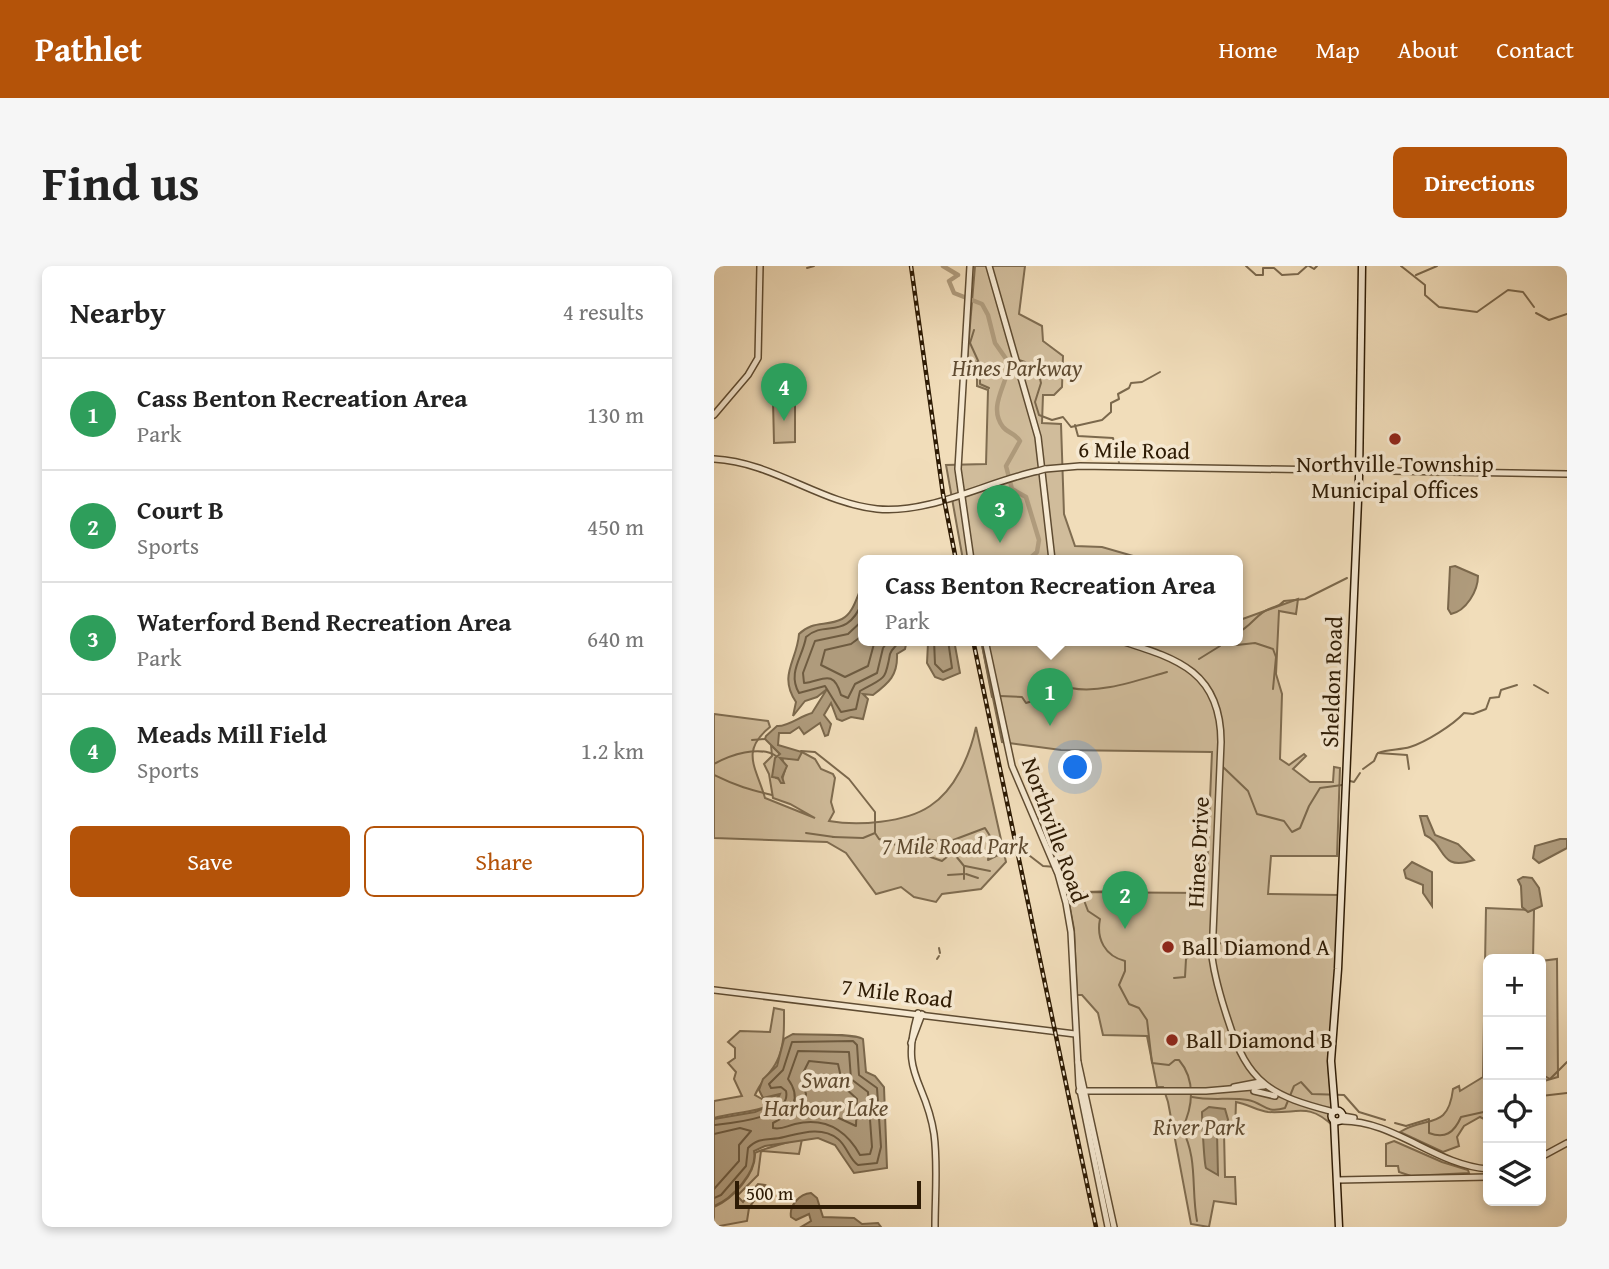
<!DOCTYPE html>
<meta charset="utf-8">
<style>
:root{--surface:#fff;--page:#f6f6f6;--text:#222;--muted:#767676;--line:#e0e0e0;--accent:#b45309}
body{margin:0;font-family:"Gentium Book Plus",serif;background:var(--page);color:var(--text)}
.controls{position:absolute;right:21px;bottom:21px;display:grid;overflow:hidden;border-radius:10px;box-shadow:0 4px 10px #0003}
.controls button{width:63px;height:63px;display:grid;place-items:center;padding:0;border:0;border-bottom:2px solid var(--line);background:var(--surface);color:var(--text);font:35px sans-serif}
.scale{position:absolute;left:21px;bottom:18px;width:186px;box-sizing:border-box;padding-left:7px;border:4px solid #2e1b04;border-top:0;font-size:19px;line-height:24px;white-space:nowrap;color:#2e1b04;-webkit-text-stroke:5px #f6e9d2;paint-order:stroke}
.you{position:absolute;left:362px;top:502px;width:24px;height:24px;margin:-18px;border:5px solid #fff;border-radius:50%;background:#1a73e8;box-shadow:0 0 0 10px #1a73e833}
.badge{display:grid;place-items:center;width:46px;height:46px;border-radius:50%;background:var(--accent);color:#fff;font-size:23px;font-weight:700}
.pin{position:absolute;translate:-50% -58px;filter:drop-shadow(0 2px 4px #0008)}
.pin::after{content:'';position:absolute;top:37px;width:24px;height:21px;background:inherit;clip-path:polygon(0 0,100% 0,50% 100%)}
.popup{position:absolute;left:144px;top:289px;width:385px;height:91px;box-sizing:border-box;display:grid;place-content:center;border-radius:10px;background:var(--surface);filter:drop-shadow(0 2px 5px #0005);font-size:23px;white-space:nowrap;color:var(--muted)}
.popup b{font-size:26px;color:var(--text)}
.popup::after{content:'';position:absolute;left:50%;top:100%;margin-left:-14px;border:14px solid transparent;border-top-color:var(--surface)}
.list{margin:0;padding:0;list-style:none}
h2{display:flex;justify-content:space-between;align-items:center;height:91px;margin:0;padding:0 28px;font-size:30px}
h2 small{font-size:23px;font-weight:400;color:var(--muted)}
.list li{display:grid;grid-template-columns:46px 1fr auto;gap:21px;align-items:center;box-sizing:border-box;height:112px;padding:0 28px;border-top:2px solid var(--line)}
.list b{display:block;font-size:26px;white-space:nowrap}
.list p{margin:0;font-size:23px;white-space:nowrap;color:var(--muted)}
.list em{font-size:23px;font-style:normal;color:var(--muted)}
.actions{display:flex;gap:14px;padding:21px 28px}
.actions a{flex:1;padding:16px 0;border:2px solid var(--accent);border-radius:10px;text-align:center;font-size:24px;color:var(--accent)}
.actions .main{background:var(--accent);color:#fff}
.icon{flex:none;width:38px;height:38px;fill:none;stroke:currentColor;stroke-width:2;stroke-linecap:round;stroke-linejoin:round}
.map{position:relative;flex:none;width:853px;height:961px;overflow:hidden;border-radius:10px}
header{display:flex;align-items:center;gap:42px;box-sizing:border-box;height:98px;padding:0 35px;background:var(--accent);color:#fff}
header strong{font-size:33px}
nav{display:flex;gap:38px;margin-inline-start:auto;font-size:24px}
.intro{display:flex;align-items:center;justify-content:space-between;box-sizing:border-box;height:168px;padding:0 42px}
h1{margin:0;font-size:49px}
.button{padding:18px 32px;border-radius:10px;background:var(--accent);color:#fff;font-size:24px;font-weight:700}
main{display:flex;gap:42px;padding:0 42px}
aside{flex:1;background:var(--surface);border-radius:10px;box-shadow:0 4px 10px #0003}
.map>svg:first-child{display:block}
</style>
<header>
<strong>Pathlet</strong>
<nav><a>Home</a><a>Map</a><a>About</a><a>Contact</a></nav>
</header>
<div class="intro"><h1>Find us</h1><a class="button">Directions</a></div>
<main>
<aside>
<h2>Nearby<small>4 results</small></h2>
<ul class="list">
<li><span class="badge" style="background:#2e9e5b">1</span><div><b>Cass Benton Recreation Area</b><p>Park</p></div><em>130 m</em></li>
<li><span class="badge" style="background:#2e9e5b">2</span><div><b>Court B</b><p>Sports</p></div><em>450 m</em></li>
<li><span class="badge" style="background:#2e9e5b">3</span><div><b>Waterford Bend Recreation Area</b><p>Park</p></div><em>640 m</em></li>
<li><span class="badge" style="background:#2e9e5b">4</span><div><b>Meads Mill Field</b><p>Sports</p></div><em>1.2 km</em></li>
</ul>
<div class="actions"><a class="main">Save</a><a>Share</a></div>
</aside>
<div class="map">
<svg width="853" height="961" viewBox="0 0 853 961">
<rect width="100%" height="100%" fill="#f1ddba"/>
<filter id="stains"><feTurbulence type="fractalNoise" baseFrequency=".00286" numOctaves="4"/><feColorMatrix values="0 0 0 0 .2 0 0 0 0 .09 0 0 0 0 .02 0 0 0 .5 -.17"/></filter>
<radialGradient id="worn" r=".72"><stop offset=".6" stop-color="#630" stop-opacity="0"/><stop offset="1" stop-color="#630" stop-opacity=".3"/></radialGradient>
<g fill="#d0bc9b" stroke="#7f6c50" stroke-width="2">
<path d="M261 0H311L305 48 328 60 329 75 349 90 348 121 340 129H329L328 157 347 158 350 248 361 280 388 281 433 294H249L232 199 272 198 274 124 263 120V96L253 95Z"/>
<path d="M59 134H81V176L60 177Z"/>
<path d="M584 333 582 348 565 345 562 408 568 428 566 493 575 499 590 488 592 490 579 503 596 516H619L620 501 626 502 623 590H557L554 628 625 629 621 721 614 795 619 860C594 836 584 848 554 846 545 845 533 838 522 836L521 865 510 866 511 911H521L522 938 500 935 495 961 477 958 454 836 449 821H443L433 770 389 769 384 747 368 729H363L360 663 353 626 492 627 498 486 347 484 288 476 267 374H523V355Z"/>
<path d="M0 448 54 455 56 461C26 485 42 501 51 532L101 552 76 538 59 532 55 508 50 498 58 490 57 479 66 488 59 506 62 512 68 514 71 504 68 491 77 493 88 486 101 493 107 503 119 508 121 512 117 536 120 546 115 555C143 560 191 557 216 540 241 524 256 489 262 461L292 596 267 623 228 628 222 636 200 631 187 621 162 628 132 587 113 576 0 572Z"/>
<path d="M772 642 820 644 819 693H774V855L766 851 750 860 743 871 745 880 729 886 686 866C713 849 734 865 739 823L745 820 746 825 769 811Z"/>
<path d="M843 693 844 811 827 816V695Z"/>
<path d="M60 742 70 744C70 761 71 779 63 795 57 808 48 812 41 829L48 833 65 829 61 836C44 847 20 846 0 852V835L28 830 20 813 22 806 14 797 21 792V782L14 776 26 765 56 766Z"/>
<path d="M88 873 85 888 47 885 44 909 23 930 29 936 44 918 51 919 35 942 33 955 0 961V941C19 933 42 908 41 887 45 884 81 874 88 873Z"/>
<path d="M680 875 728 896 754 904 755 907 697 910 685 906 684 900H672V878Z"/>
</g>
<g fill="#af9b7c" stroke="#7b684c" stroke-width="2">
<path d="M741 300 764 310C764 325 752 345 737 348L734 343 736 301Z"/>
<path d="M149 318V374H193L191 383 183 388C184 409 175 417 159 429L149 428 154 433 149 453 137 451 128 455 123 453 117 437 110 449 117 458 114 469 111 470 106 457 90 468 85 461 76 467H65L64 479 88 486 84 494 66 492 73 500 68 511 70 517H67L64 512 58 511 61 492 66 488 51 473 52 470 63 460C74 461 86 450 98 447L113 423 103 431 91 435 79 450 82 436C64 409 83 395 85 368 99 354 112 361 128 353 140 347 143 329 149 318Z"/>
<path d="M197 374H240L246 407 229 414 221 411 213 397 214 377 204 379Z"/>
<path d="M706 550H713L721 569 744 578 760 594C724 606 733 579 711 569Z"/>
<path d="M846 573H853V582L825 597 819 592 821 580Z"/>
<path d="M698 596 718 606V640L709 627V619L692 612 690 604Z"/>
<path d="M809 611 818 612 825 622 828 640 814 646 808 641 807 620 804 614Z"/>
<path d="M79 768C94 769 140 767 149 773L152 806 161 810 170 821 173 902 140 907 121 879 104 872 51 880 40 885C44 905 18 933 0 940V853L41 846 62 837 66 828 49 832 45 824 49 813 63 800 70 773Z"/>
<path d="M495 841 511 843 515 857 504 862 503 866 504 909 492 902C490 897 488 852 488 846Z"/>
<path d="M97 927 103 932 109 951 140 952 148 958 164 957 167 961H87L97 955 95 948 82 954 77 951C75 940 85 928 97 927Z"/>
</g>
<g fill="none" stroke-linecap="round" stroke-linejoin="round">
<g stroke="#6e5b40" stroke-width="2">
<path d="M149 335C132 376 112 353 92 371 89 391 73 406 85 427L111 420 127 446 142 443 146 425C170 411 171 417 176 388 178 382 183 380 186 374"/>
<path d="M149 354 134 368 101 375 89 407 90 417C107 416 119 401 127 429L134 432 141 418 163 407 169 382 175 374"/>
<path d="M149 369 137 378 111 384 107 399 131 411 154 400 161 374"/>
<path d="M220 374 221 398 229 406 238 402 234 374"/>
<path d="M84 785 135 786 137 813 154 826 158 881 156 888 146 889C132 864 111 851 81 858 72 860 68 864 59 862V857C79 847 88 832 74 813Z"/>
<path d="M95 795 124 798 129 820 143 833 142 860 116 848 90 845 92 828 87 811Z"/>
<path d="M0 859C18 857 78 852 72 825L67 821 57 822 55 818 69 804 78 776 139 775 143 779 145 809 163 822 167 881 163 897 144 899C135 893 133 880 124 873 108 860 87 867 70 871 56 875 45 870 34 882L32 900 7 929 0 932"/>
<path d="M0 868 26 862 37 865 25 879V895L0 923"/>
</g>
<g stroke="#7b684c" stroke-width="2">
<path d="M532 0 542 9H549V2H560L568 9 584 8 593 0"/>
<path d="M595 0 600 3 603 0"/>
<path d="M687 0 711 19V29L725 41 763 46 794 24 809 26 820 41"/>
<path d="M93 2 100 0"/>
<path d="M702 9 723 0"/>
<path d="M822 47 835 54 853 48"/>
<path d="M260 64 256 77 266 99V118L275 122"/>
<path d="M305 94 323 100 327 117 321 136 325 149 338 154 349 151 357 161 388 154 397 146V137L405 133 404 128 415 122 417 117 428 116 446 106"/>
<path d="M361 159 364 170 399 172 405 196"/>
<path d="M523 367C538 360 542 348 555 343 562 340 565 341 570 335L591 333 633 312"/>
<path d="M267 374 278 431"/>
<path d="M516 374 523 379 541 377 559 383 562 391 559 423"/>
<path d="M511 377 514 374"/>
<path d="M485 393 506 380"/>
<path d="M820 419 834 427"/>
<path d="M357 422C385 428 421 415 453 406"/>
<path d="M286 430 308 431 312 437 325 433"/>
<path d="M328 433 331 434 332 430 351 433 355 424"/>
<path d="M38 474 51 473"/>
<path d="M87 485 101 486 135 513 161 546V567L165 573 228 595 234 590V576L271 562 276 570 274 594 294 584 307 583 329 600 355 602 361 610 374 645 386 653C382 673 391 690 411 695V705L405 719 415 738 425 742 433 754 438 797 455 799 461 794H465C482 814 479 841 468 863 484 892 477 923 483 955"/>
<path d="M664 487C674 483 686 484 696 481 712 476 739 459 750 447L759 448 772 443 776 432 785 431 787 424 803 419"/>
<path d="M664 487 693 489 695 503"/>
<path d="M0 498C16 489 45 479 62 490"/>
<path d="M509 501 534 525 543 548 570 555 578 566 586 562 595 540 606 522 628 519"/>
<path d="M649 503 660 495 663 488"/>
<path d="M0 509C22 520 37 524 58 529"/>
<path d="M636 515 640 516 646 507"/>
<path d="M92 567 120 571"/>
<path d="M119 571 149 572 161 567"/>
<path d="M233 579 250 600V613"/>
<path d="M200 583 210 573 233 576"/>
<path d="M251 600 276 605"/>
<path d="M252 608 264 612"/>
<path d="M234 609 250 608"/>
<path d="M370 626 407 625 413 613"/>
<path d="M527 673 529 672"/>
<path d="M503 678 524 674"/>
<path d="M225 682 226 687"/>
<path d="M489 682 493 681"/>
<path d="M223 693 225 690"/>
<path d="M460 712 471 711 472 693 485 685"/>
<path d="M827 808 836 813 853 796"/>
<path d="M827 830 853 827"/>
<path d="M478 831C497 835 516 831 534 834 550 837 551 848 571 842L580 820 587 816 598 828 630 829 645 846 671 854"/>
<path d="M681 857 692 860 715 853V867C731 873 740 867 747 851L774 845"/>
</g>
<path stroke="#af9b7c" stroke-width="4.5" d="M229 0 244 9 235 15 240 27 268 38 274 49 281 77 295 97C294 118 273 140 289 161 294 167 302 168 306 175L292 200 298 223 312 231 325 274 323 286 314 294"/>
<defs>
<g id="tertiary">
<path d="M256 0 244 203 257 294"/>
<path d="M275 0 324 171 338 294"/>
<path d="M0 149 34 109 44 92 46 0"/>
<path d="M0 193C59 196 106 237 163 243 217 248 272 216 324 205"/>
<path d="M331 203 366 200 853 208"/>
<path d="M271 374 298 500 344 608 352 637 357 666 365 819 394 961"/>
<path d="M404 374C461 392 507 404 507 476L498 691C501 713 507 733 514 754 534 818 557 830 620 846"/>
<path d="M0 724 361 768"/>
<path d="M204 747C185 811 212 813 220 868 224 898 221 930 221 961"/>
<path d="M197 777 208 748"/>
<path d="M364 796 400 961"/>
<path d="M520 821 546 816"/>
<path d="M365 825H492L550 820"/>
<path d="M540 825 561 830"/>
<path d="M629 850 640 852"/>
<path d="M627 855C680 854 721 899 774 903"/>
<path d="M827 891 853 877"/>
<path d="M624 914 774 911"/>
</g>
<g id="secondary">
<circle cx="623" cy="850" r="5.5"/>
<path d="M621 845 617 795 624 703 645 211 648 0"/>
<path d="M620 855 625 961"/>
</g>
</defs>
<use href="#tertiary" stroke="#5f4c32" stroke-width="8"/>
<use href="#secondary" stroke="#2e1b04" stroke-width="9"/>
<use href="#tertiary" stroke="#f6e9d2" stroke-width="5"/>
<use href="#secondary" stroke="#f6e9d2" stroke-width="6"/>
<defs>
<g id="rail">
<path d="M197 0 229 228 242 294"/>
<path d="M259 374 382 961"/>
</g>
</defs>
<use href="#rail" stroke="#2e1b04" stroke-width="4.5"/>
<use href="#rail" stroke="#f6e9d2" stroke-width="2" stroke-dasharray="5" stroke-linecap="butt"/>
<defs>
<path id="tertiary-bridge" d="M324 205 331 203"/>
</defs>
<use href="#tertiary-bridge" stroke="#5f4c32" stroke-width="8" stroke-linecap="butt"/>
<use href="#tertiary-bridge" stroke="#f6e9d2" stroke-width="5"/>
</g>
<g fill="#8f2418" stroke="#f6e9d2" stroke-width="2.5">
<circle cx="681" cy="173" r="7"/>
<circle cx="454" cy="681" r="7"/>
<circle cx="458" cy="774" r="7"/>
</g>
<g text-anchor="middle" stroke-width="7" stroke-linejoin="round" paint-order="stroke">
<g font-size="23" font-style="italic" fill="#5f4b31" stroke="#f6e9d2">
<text x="303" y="110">Hines Parkway</text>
<text x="241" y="588">7 Mile Road Park</text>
<text x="485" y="869">River Park</text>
</g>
<g font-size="23" fill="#2e1b04" stroke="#f6e9d2">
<text transform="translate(420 184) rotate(1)" y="8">6 Mile Road</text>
<text transform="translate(618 416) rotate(-88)" y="8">Sheldon Road</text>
<text transform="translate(341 564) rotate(70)" y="8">Northville Road</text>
<text transform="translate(484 586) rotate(-87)" y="8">Hines Drive</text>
<text transform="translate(183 727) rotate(7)" y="8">7 Mile Road</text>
</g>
<g font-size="23" fill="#2e1b04" stroke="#f6e9d2" text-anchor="start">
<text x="681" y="206" text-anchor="middle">Northville Township<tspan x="681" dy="26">Municipal Offices</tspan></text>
<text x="468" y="689">Ball Diamond A</text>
<text x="472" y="782">Ball Diamond B</text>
</g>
<g font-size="24" font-style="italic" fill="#624e34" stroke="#f6e9d2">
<text x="112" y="822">Swan<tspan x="112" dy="28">Harbour Lake</tspan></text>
</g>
</g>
<rect width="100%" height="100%" filter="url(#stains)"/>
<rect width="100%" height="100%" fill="url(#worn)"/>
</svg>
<div class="controls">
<button>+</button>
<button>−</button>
<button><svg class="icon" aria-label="locate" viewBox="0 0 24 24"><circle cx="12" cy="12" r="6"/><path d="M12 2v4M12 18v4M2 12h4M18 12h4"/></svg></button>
<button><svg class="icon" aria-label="layers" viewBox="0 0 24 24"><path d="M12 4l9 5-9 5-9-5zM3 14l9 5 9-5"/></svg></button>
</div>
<div class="scale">500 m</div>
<div class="you"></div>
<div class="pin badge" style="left:336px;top:460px;background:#2e9e5b">1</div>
<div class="popup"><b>Cass Benton Recreation Area</b>Park</div>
<div class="pin badge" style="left:411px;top:663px;background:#2e9e5b">2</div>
<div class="pin badge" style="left:286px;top:277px;background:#2e9e5b">3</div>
<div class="pin badge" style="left:70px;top:155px;background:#2e9e5b">4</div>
</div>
</main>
